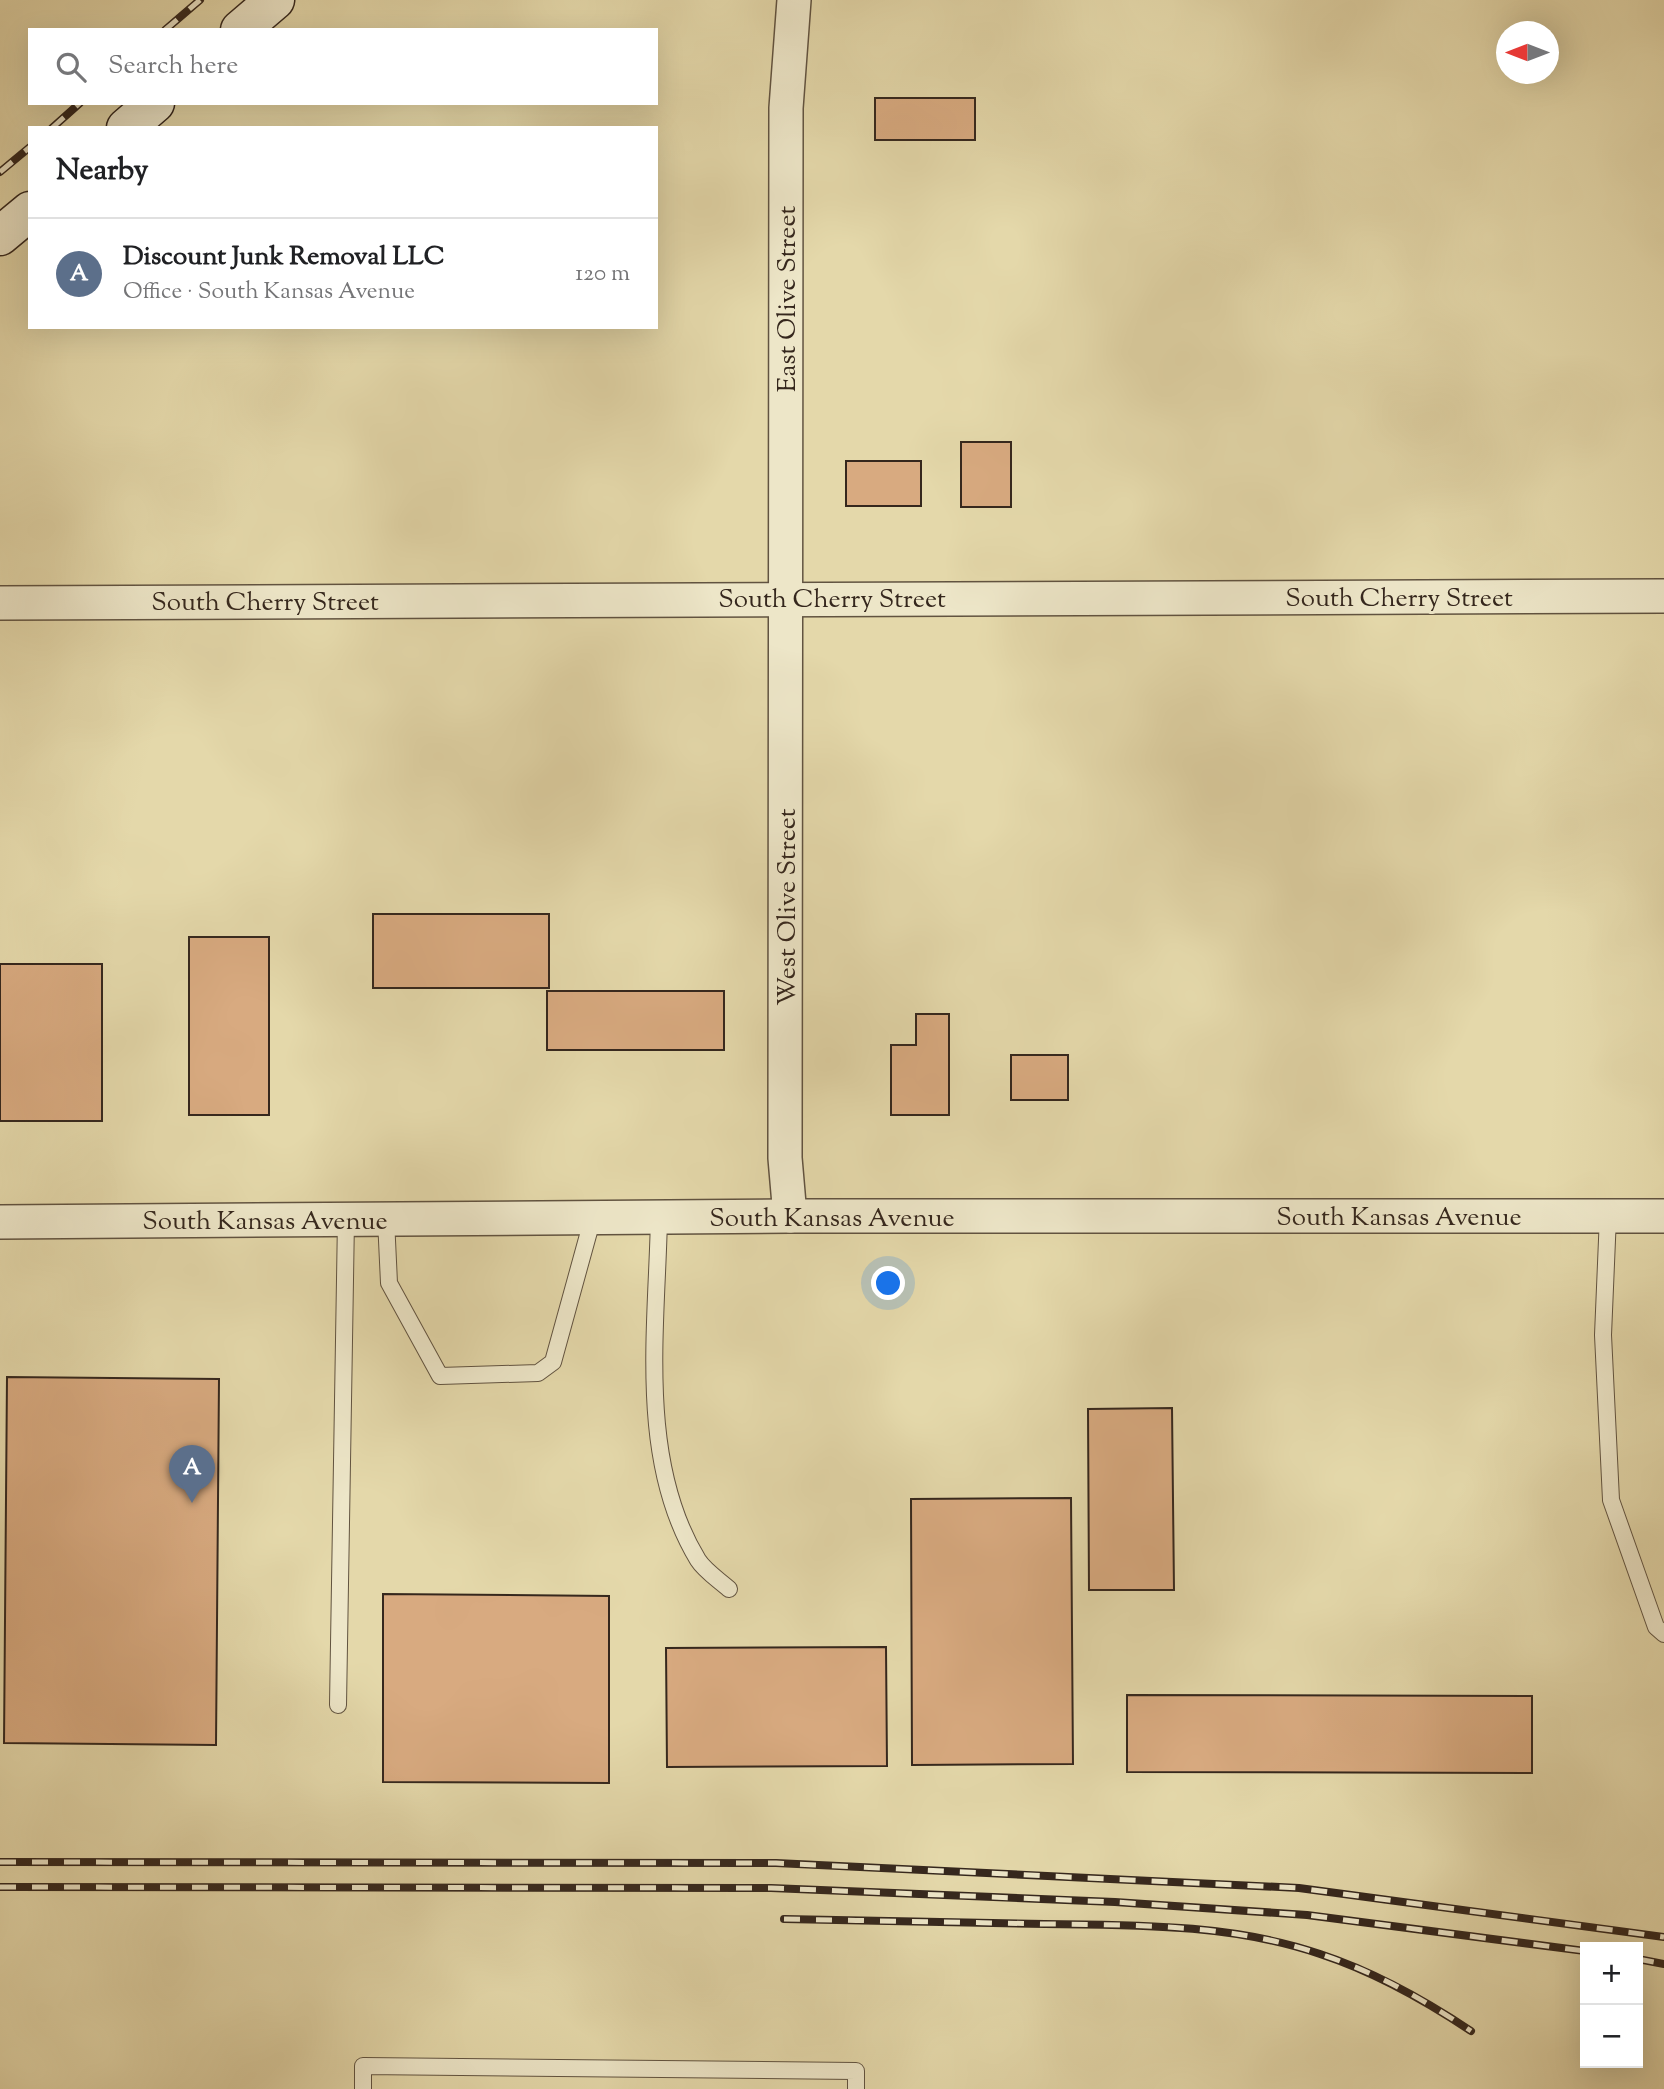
<!DOCTYPE html>
<meta charset="utf-8">
<style>
:root{--surface:#fff;--page:#f2f2f2;--text:#202124;--muted:#757577;--line:#e0e0e0;--accent:#2563eb}
body{margin:0;font-family:"Sorts Mill Goudy",serif;background:var(--page);color:var(--text)}
.controls{position:absolute;right:21px;bottom:21px;display:grid;overflow:hidden;border-radius:0px;box-shadow:0 7px 28px #0002}
.controls button{width:63px;height:63px;display:grid;place-items:center;padding:0;border:0;border-bottom:2px solid var(--line);background:var(--surface);color:var(--text);font:35px sans-serif}
.compass{position:absolute;left:1496px;top:21px;width:63px;height:63px;border-radius:50%;background:var(--surface);box-shadow:0 7px 28px #0002;rotate:270deg}
.you{position:absolute;left:889px;top:1284px;width:24px;height:24px;margin:-18px;border:5px solid #fff;border-radius:50%;background:#1a73e8;box-shadow:0 0 0 10px #1a73e833}
.badge{display:grid;place-items:center;width:46px;height:46px;border-radius:50%;background:var(--accent);color:#fff;font-size:23px;font-weight:700}
.pin{position:absolute;translate:-50% -58px;filter:drop-shadow(0 2px 4px #0008)}
.pin::after{content:'';position:absolute;top:37px;width:24px;height:21px;background:inherit;clip-path:polygon(0 0,100% 0,50% 100%)}
.list{margin:0;padding:0;list-style:none}
h2{display:flex;justify-content:space-between;align-items:center;height:91px;margin:0;padding:0 28px;font-size:30px}
h2 small{font-size:23px;font-weight:400;color:var(--muted)}
.list li{display:grid;grid-template-columns:46px 1fr auto;gap:21px;align-items:center;box-sizing:border-box;height:112px;padding:0 28px;border-top:2px solid var(--line)}
.list b{display:block;font-size:26px;white-space:nowrap}
.list p{margin:0;font-size:23px;white-space:nowrap;color:var(--muted)}
.list em{font-size:23px;font-style:normal;color:var(--muted)}
.icon{flex:none;width:38px;height:38px;fill:none;stroke:currentColor;stroke-width:2;stroke-linecap:round;stroke-linejoin:round}
.map{position:relative;flex:none;width:1664px;height:2089px;overflow:hidden}
.search{position:absolute;background:var(--surface);box-shadow:0 7px 28px #0002;left:28px;top:28px;width:630px;height:77px;display:flex;align-items:center;gap:18px;box-sizing:border-box;padding:0 24px;border-radius:0px;color:var(--muted);font-size:26px}
.panel{position:absolute;background:var(--surface);box-shadow:0 7px 28px #0002;left:28px;top:126px;width:630px;height:203px;border-radius:0px}
.map>svg:first-child{display:block}
</style>
<div class="map">
<svg width="1664" height="2089" viewBox="0 0 1664 2089">
<rect width="100%" height="100%" fill="#e4d8aa"/>
<filter id="stains"><feTurbulence type="fractalNoise" baseFrequency=".00286" numOctaves="4"/><feColorMatrix values="0 0 0 0 .2 0 0 0 0 .09 0 0 0 0 .02 0 0 0 .5 -.17"/></filter>
<radialGradient id="worn" r=".72"><stop offset=".6" stop-color="#630" stop-opacity="0"/><stop offset="1" stop-color="#630" stop-opacity=".3"/></radialGradient>
<g fill="#d8aa80" stroke="#35271d" stroke-width="2">
<rect x="875" y="98" width="100" height="42"/>
<rect x="961" y="442" width="50" height="65"/>
<rect x="846" y="461" width="75" height="45"/>
<rect x="373" y="914" width="176" height="74"/>
<rect x="189" y="937" width="80" height="178"/>
<rect x="0" y="964" width="102" height="157"/>
<rect x="547" y="991" width="177" height="59"/>
<path d="M916 1014H949V1115H891V1045H916Z"/>
<rect x="1011" y="1055" width="57" height="45"/>
<path d="M7 1377 219 1379 216 1745 4 1743Z"/>
<path d="M1172 1408 1174 1590H1089L1088 1409Z"/>
<path d="M1071 1498 1073 1764 912 1765 911 1499Z"/>
<path d="M383 1594 609 1596V1783L383 1782Z"/>
<path d="M886 1647 887 1766 667 1767 666 1648Z"/>
<path d="M1127 1695 1532 1696V1773L1127 1772Z"/>
</g>
<g fill="none" stroke-linecap="round" stroke-linejoin="round">
<defs>
<g id="lane">
<path d="M1608 1216 1603 1335 1611 1500 1656 1627 1664 1634"/>
<path d="M659 1217C657 1328 637 1460 698 1560 705 1571 719 1580 729 1589"/>
<path d="M386 1219 389 1283 440 1376 538 1373 553 1362 593 1217"/>
<path d="M338 1705 346 1219"/>
<path d="M363 2089V2066L856 2071V2089"/>
</g>
<g id="street">
<path d="M0 603 1664 596"/>
<path d="M790 1216 785 1158 786 108 794 0"/>
<path d="M0 1222 790 1216H1664"/>
</g>
<g id="secondary">
<path d="M240 30 275 0"/>
<path d="M126 128 155 103"/>
<path d="M0 236 30 211"/>
</g>
</defs>
<use href="#lane" stroke="#615340" stroke-width="18"/>
<use href="#street" stroke="#615340" stroke-width="36"/>
<use href="#secondary" stroke="#35271d" stroke-width="41"/>
<use href="#lane" stroke="#ede6c8" stroke-width="16"/>
<use href="#street" stroke="#ede6c8" stroke-width="33"/>
<use href="#secondary" stroke="#ede6c8" stroke-width="38"/>
<defs>
<g id="rail">
<path d="M165 30 200 0"/>
<path d="M52 128 80 103"/>
<path d="M0 172 30 147"/>
<path d="M0 1862 776 1863 1299 1888 1664 1937"/>
<path d="M0 1887 771 1888 1115 1902 1307 1915 1585 1951"/>
<path d="M784 1919C871 1921 958 1922 1045 1924 1135 1925 1233 1924 1320 1954 1375 1972 1423 1999 1471 2031"/>
<path d="M1638 1959 1664 1964"/>
</g>
</defs>
<use href="#rail" stroke="#35271d" stroke-width="8"/>
<use href="#rail" stroke="#ede6c8" stroke-width="5" stroke-dasharray="16" stroke-linecap="butt"/>
</g>
<g text-anchor="middle" stroke-width="6" stroke-linejoin="round" paint-order="stroke">
<g font-size="26" fill="#35271d" stroke="#ede6c8">
<text transform="translate(786 299) rotate(-90)" y="9">East Olive Street</text>
<text x="1399" y="606">South Cherry Street</text>
<text x="832" y="607">South Cherry Street</text>
<text x="265" y="610">South Cherry Street</text>
<text transform="translate(786 907) rotate(-90)" y="9">West Olive Street</text>
<text x="1399" y="1225">South Kansas Avenue</text>
<text x="832" y="1226">South Kansas Avenue</text>
<text x="265" y="1229">South Kansas Avenue</text>
</g>
</g>
<rect width="100%" height="100%" filter="url(#stains)"/>
<rect width="100%" height="100%" fill="url(#worn)"/>
</svg>
<div class="controls">
<button>+</button>
<button>−</button>
</div>
<svg class="compass" viewBox="-18 -18 36 36"><path d="M0-13l5 13h-10z" fill="#e53935"/><path d="M0 13l5-13h-10z" fill="#757577"/></svg>
<div class="you"></div>
<div class="pin badge" style="left:192px;top:1503px;background:#5c6f8a">A</div>
<div class="search"><svg class="icon" aria-label="search" viewBox="0 0 24 24"><circle cx="10" cy="10" r="6"/><path d="M15 15l6 6"/></svg>Search here</div>
<section class="panel">
<h2>Nearby<small></small></h2>
<ul class="list">
<li><span class="badge" style="background:#5c6f8a">A</span><div><b>Discount Junk Removal LLC</b><p>Office · South Kansas Avenue</p></div><em>120 m</em></li>
</ul>
</section>
</div>
